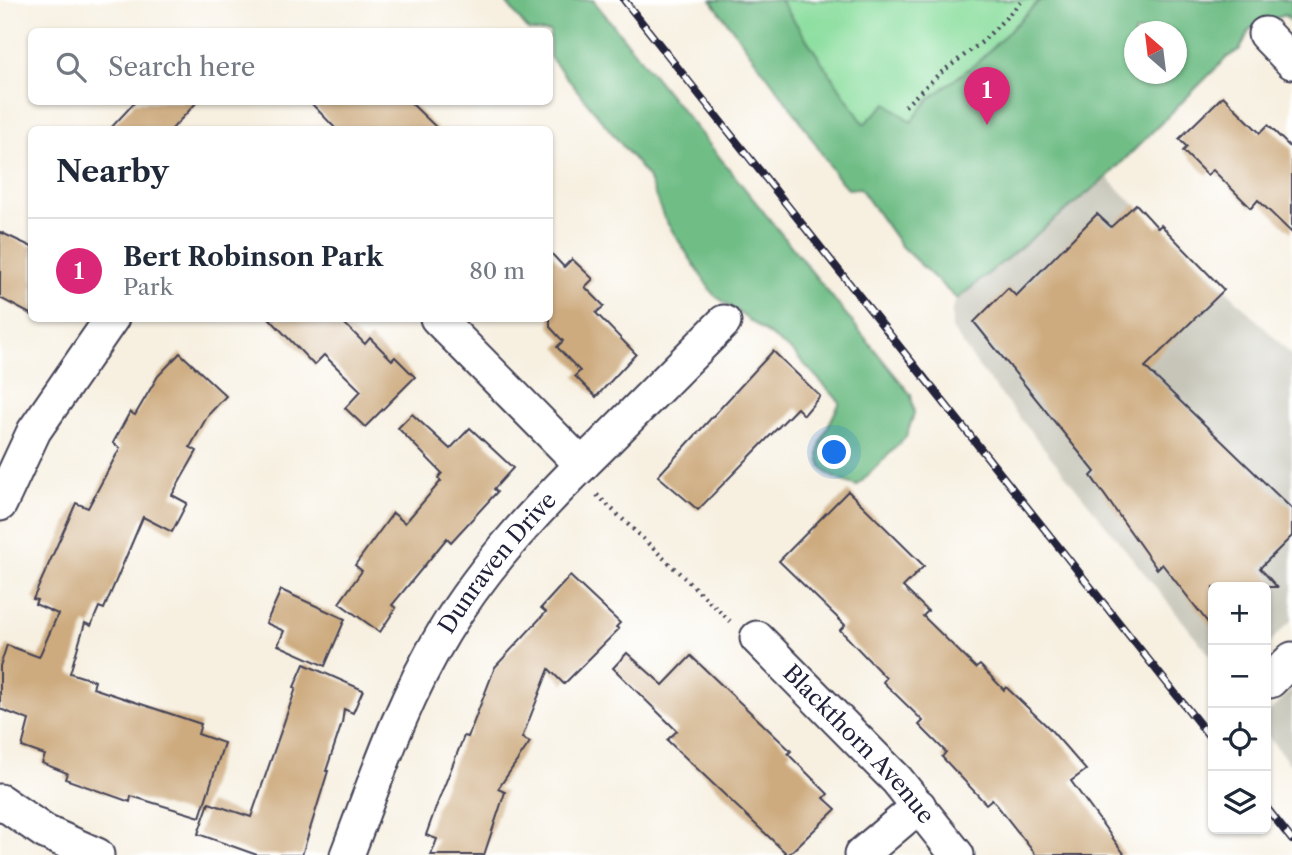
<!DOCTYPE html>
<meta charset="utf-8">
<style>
:root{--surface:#fff;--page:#f2f2f3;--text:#1f2937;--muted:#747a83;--line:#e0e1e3;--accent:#db2777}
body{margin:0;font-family:"Libre Caslon Text",serif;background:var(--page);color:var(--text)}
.controls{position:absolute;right:21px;bottom:21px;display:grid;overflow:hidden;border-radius:10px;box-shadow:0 2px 5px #0004}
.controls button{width:63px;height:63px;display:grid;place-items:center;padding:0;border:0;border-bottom:2px solid var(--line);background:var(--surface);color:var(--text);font:35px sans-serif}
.compass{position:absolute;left:1124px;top:21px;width:63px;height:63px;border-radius:50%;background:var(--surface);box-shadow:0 2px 5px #0004;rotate:332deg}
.you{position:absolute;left:835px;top:453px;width:24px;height:24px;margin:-18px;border:5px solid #fff;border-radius:50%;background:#1a73e8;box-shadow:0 0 0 10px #1a73e833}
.badge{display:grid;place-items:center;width:46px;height:46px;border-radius:50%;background:var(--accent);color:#fff;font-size:23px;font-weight:700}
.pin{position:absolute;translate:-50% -58px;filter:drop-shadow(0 2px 4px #0008)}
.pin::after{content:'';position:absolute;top:37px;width:24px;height:21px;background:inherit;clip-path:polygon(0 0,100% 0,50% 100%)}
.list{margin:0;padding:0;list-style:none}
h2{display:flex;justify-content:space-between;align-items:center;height:91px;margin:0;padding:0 28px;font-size:30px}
h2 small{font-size:23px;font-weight:400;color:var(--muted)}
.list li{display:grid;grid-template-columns:46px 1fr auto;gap:21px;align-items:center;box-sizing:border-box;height:105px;padding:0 28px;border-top:2px solid var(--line)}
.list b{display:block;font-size:26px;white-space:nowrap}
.list p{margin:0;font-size:23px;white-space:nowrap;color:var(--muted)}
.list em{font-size:23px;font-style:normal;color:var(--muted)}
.icon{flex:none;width:38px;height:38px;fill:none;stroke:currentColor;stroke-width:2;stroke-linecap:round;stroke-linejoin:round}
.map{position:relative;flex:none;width:1292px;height:855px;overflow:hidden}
.search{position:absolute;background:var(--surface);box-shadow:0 2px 5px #0004;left:28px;top:28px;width:525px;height:77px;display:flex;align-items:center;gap:18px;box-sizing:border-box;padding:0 24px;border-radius:10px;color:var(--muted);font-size:26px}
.panel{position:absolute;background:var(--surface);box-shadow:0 2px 5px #0004;left:28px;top:126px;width:525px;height:196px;border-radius:10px}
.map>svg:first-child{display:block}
</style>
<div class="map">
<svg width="1292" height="855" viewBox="0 0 1292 855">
<rect width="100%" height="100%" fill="#fff"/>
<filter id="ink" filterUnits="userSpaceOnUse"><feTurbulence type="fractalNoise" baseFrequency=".0143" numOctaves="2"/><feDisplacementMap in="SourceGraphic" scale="14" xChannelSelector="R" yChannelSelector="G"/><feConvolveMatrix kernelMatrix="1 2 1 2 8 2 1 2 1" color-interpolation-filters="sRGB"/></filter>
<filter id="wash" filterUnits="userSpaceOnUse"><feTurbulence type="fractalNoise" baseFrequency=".00686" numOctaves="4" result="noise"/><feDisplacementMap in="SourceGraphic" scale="28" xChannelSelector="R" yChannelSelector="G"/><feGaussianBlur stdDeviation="1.57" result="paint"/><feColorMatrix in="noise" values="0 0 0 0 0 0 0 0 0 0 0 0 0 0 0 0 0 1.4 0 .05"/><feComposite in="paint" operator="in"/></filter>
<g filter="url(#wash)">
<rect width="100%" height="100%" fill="#f7f0e1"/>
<g fill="#c6c5b8">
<path d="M1107 177 1158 228 1161 225 1292 355V620L1266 646V587H1213V659L978 366 952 329V308L957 299Z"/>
<path d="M1292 689V767L1266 734V715Z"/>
</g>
<path fill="#8bde9f" stroke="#56806d" stroke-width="2" fill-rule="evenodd" d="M727 0H1292V23L1284 15 1250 29 1240 49 1226 58 1107 177 957 299 901 246ZM1134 32H1176V74H1134Z"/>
<g fill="#70bd86" stroke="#497060" stroke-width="2" fill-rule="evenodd">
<path d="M504 0H593L911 395 914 414 906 437 857 486C849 483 839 481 831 476 803 458 831 424 840 402L793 352 713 294 664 218 648 177 550 57V32L529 31Z"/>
<path d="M711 0H780L864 124 887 103 911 122 929 99 979 61 1040 0H1292V17L1284 15 1250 29 1240 49 1226 58 1107 177 957 299 901 246 860 188 848 189 836 176 800 120ZM1134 32H1176V74H1134Z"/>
</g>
<g id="blocks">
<g fill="#cdab7f">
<path d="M1223 96 1260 133 1268 125 1292 149V233L1258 200 1251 208 1213 170 1207 175 1183 151 1187 147 1179 139Z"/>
<path d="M135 102H197L171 130H109Z"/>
<path d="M310 102H410L439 130H337Z"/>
<path d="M1136 204 1158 228 1161 225 1224 290 1145 367 1292 509V536L1260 568 1277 587H1213V629L1162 564 1157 569 1091 476 1095 472 974 322 1008 288 1016 296 1097 214 1111 227Z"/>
<path d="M0 232 32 247V315L0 298Z"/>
<path d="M550 252 564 267 572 259 593 279 585 287 604 306 596 313 636 354 596 397 575 376 580 371 557 347 563 341 550 327Z"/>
<path d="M269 318H339L365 344 370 338 392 360 395 357 415 377 365 427 345 408 361 391 324 355 314 365Z"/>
<path d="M773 351 820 396 804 415 797 408 698 510 658 476Z"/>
<path d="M180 353 226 396 208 415 190 447 197 451 172 495 187 503 172 532 143 517 104 609 99 607 91 626 85 623 70 673 95 681 93 688 201 724 198 734 224 743 200 817 131 796 130 802 65 779 67 773 42 763 45 755 22 747 29 720 0 709V666L7 645 39 657 58 614 35 604 37 600 33 599 76 503 88 508 120 448 113 443 130 412 135 415 158 376Z"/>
<path d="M412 414 450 449 470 428 513 468 494 489 497 492 451 542 447 538 392 605 396 608 380 632 339 603 362 571 355 565 393 513 405 523 441 481 438 478 442 473 398 428Z"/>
<path d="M848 491 924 566 903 587 928 611 923 616 976 668 980 665 1004 690 1006 687 1050 729 1086 770 1071 781 1125 855H1036L992 799 986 804 942 757 946 752 919 725 923 721 883 682 886 678 840 630 845 625 779 561Z"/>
<path d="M570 576 620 623 616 627 619 629 564 684 549 669 522 738 530 742 498 789 505 792 484 855H431L437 839 426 835 436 807 464 736 468 737 495 667 546 612 541 608Z"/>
<path d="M281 590 345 619 325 666 278 645 284 631 266 623Z"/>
<path d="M627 653 663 685 691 656 791 751 788 754 828 794 824 798 836 809 788 855 667 740 677 731 613 668Z"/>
<path d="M304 664 363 690 353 713 344 709 342 723 326 771H328L302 855H257L198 834 209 803 251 817 296 688 294 687Z"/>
</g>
</g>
</g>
<g filter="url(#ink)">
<use href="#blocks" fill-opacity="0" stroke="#424154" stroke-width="2"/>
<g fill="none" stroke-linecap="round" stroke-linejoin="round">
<defs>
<g id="minor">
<path d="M1265 34 1292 62"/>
<path d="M437 318 582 465"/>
<path d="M0 504 34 431 112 318"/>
<path id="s1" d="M757 638 897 780 957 855"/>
<path d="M1270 681 1292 659"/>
<path d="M0 801 45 832 97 855"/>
<path id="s2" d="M347 855C376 779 402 701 444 632 486 562 543 503 601 446 642 405 683 363 724 322"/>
<path d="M861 855 919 806"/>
</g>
</defs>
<use href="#minor" stroke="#424154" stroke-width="37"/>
<g stroke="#424154" stroke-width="4.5" stroke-dasharray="2 5" stroke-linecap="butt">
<path d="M905 106 938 75 982 42 1023 0"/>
<path d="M597 495 730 621"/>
</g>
<use href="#minor" stroke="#fff" stroke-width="33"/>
<defs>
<g id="rail">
<path d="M624 0 1213 741"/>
<path d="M1266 807 1292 840"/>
</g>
</defs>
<use href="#rail" stroke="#22223b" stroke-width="8"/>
<use href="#rail" stroke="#fff" stroke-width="5" stroke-dasharray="16" stroke-linecap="butt"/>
</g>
</g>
<g text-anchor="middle" stroke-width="6" stroke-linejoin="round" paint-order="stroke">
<g font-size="23" fill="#22223b" stroke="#fff">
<text dy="8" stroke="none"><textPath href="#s2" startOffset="331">Dunraven Drive</textPath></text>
<text dy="8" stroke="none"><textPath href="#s1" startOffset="147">Blackthorn Avenue</textPath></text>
</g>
</g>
</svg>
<div class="controls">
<button>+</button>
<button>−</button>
<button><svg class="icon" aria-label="locate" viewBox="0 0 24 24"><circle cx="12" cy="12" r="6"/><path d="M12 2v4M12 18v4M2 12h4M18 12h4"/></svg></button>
<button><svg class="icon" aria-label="layers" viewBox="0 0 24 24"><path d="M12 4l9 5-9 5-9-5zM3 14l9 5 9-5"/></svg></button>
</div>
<svg class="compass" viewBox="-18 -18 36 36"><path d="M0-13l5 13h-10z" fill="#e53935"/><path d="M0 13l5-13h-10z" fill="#747a83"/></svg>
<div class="you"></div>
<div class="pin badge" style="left:987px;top:125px">1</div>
<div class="search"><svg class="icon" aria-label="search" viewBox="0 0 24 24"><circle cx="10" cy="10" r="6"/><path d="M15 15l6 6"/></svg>Search here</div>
<section class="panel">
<h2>Nearby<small></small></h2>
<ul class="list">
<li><span class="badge">1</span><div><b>Bert Robinson Park</b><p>Park</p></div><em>80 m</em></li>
</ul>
</section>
</div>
